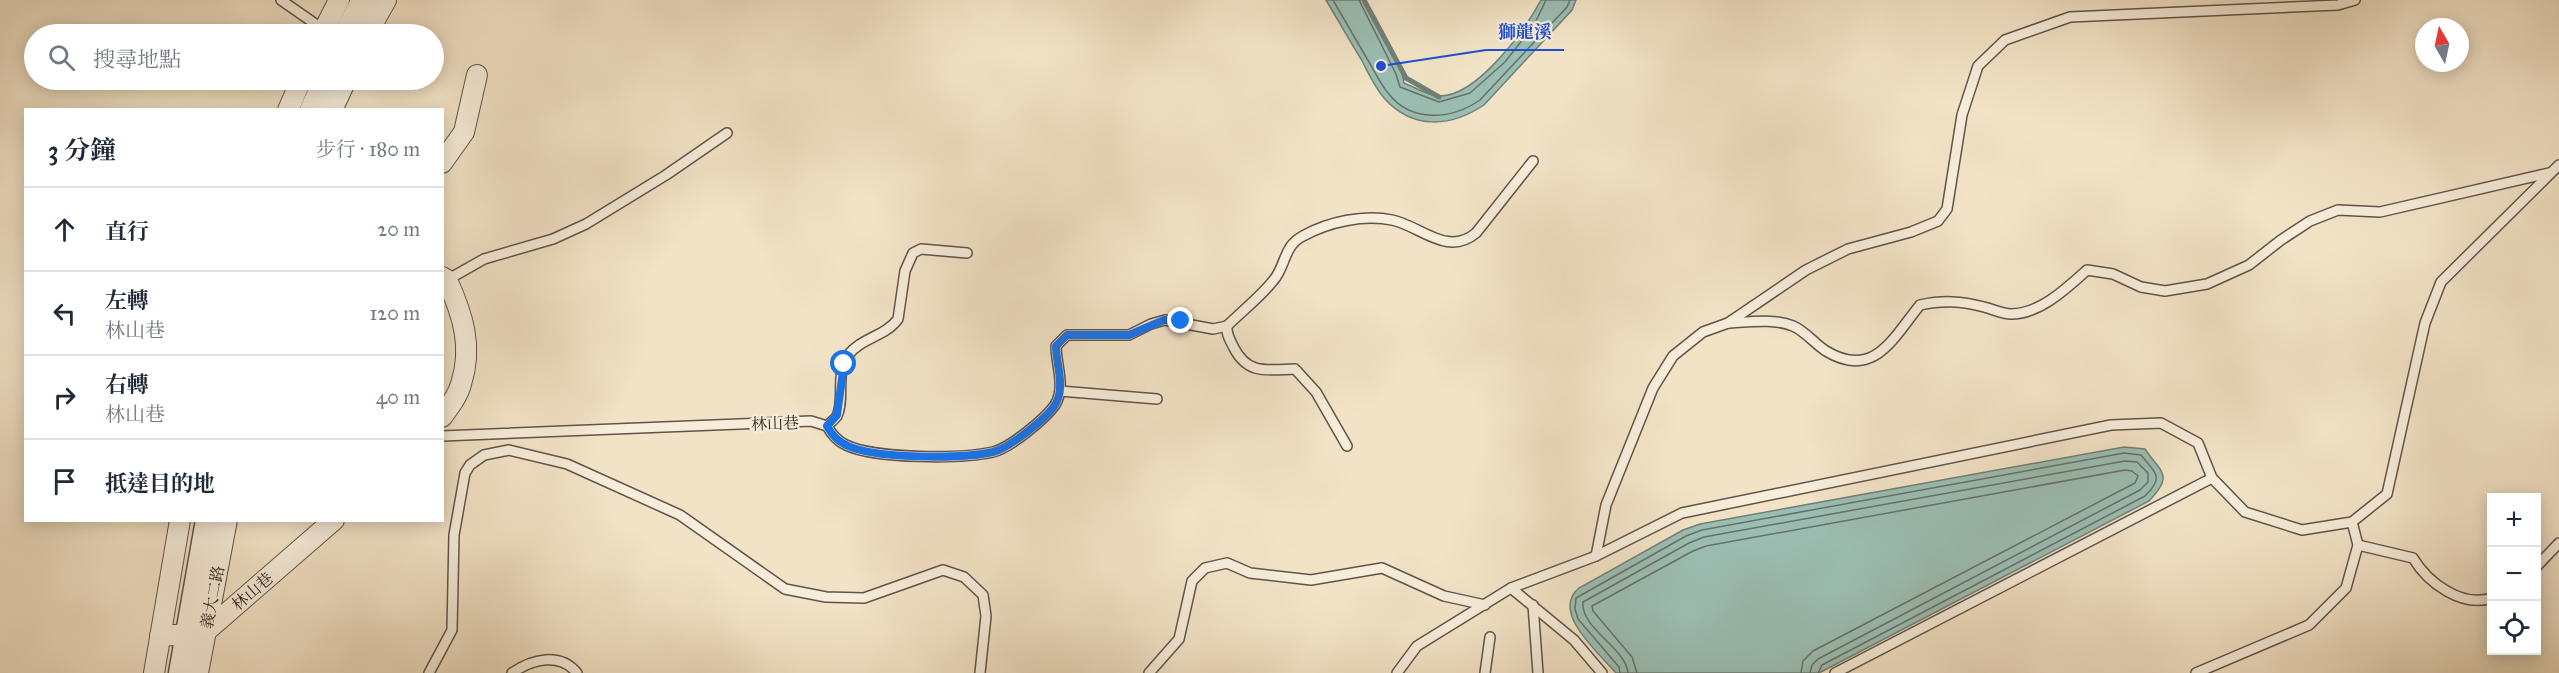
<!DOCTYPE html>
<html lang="zh-TW">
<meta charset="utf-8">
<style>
:root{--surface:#fff;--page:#f6f6f7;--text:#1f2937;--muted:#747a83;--line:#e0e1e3}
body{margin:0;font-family:"IM FELL Great Primer","Noto Serif TC",serif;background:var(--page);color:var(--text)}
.controls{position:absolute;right:18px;bottom:18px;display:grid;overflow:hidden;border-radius:0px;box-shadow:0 3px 15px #0003}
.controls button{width:54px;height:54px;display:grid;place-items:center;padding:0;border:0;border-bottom:2px solid var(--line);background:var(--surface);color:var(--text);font:30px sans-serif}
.compass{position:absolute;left:2415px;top:18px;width:54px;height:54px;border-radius:50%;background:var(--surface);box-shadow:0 3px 15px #0003;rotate:351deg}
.stop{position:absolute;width:18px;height:18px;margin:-14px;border:4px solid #1a73e8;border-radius:50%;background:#fff}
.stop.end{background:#1a73e8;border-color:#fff;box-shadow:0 2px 6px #0008}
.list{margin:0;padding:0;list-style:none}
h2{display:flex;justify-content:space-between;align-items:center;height:78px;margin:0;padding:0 24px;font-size:26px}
h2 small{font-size:20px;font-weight:400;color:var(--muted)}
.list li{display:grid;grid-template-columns:39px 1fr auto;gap:18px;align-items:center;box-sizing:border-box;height:84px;padding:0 24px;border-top:2px solid var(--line)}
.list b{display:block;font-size:22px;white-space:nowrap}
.list p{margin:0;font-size:20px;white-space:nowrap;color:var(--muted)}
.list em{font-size:20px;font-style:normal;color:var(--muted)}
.icon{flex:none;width:33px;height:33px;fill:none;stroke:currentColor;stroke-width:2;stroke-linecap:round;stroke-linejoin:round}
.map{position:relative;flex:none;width:2559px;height:673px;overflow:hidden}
.search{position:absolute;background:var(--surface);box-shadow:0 3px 15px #0003;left:24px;top:24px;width:420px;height:66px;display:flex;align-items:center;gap:15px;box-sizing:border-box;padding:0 21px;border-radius:33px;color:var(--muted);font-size:22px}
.panel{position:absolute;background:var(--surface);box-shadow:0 3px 15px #0003;left:24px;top:108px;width:420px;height:414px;border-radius:0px}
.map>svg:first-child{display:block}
</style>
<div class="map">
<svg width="2559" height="673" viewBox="0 0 2559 673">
<rect width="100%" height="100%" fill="#f2e3c6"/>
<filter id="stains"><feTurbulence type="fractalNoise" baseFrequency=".00333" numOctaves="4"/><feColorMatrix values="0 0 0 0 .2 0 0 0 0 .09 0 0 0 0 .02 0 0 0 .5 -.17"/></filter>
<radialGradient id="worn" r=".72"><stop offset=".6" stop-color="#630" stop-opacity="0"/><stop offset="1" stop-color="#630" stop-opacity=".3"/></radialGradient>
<g fill="#9bbeb3" stroke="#708078" stroke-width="1.5">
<path d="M1326 0H1364L1402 73 1404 83C1414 87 1429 96 1439 96 1477 97 1525 30 1541 0H1576L1572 10 1484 105C1451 127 1413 130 1385 99 1375 88 1368 72 1361 59 1349 40 1338 20 1326 0Z"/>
<path d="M2124 447 2145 449C2160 472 2175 474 2149 501L1819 673H1616C1599 653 1550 612 1579 588L1683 530 1700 524Z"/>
</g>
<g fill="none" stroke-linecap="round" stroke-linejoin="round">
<g stroke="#66716a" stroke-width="1.5">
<path d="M1333 0C1344 19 1355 38 1366 57 1373 68 1379 82 1388 93 1411 123 1451 120 1480 100L1567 7 1570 0"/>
<path d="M1359 0 1396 74 1400 87 1439 102 1470 93 1505 62 1534 25 1546 0"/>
<path d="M1620 673 1619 667 1578 619 1575 609 1576 598 1686 536 1702 530 2124 453 2141 455C2155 473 2165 476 2145 496L1822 665 1818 673"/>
<path d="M1628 673C1626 648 1580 628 1583 602L1689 543 1704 537 2125 461 2137 462 2148 473V482L2140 490 1818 659 1812 665 1810 673"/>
<path d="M1637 673 1632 657 1593 611 1592 606 1693 551 1706 546 2125 470 2132 471 2138 476 2135 483 1813 651 1803 661 1801 673"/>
</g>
<path stroke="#708078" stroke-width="5" d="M1364 0 1406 78 1439 97"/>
<defs>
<g id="service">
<path d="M281 0 324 30"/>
<path d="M447 280 484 259 553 239 586 224 666 175 727 133"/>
<path d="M1728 323C1748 322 1774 318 1793 326 1805 331 1815 344 1826 351 1874 380 1893 338 1920 305 1943 300 1961 301 1984 307 1992 309 2003 314 2011 314 2040 314 2067 288 2087 270L2113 274 2141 287 2165 291 2207 284 2249 265 2281 240 2310 221 2338 210 2380 212 2549 173"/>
<path d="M1060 391 1157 399"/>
<path d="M827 426C830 423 835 419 837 416 845 399 835 375 848 355 861 338 886 336 898 319L905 271 913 253 921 249 967 253"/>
<path d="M442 436 811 421 827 426C832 435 837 441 846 445 875 459 962 459 993 452 1010 448 1045 419 1055 405 1066 387 1056 365 1056 346L1067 335H1129L1151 324 1165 320 1213 329 1227 326"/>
<path d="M1347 446 1316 392 1295 369C1267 370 1248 375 1234 348 1230 340 1226 334 1227 326 1242 311 1264 294 1276 277 1286 262 1285 245 1303 236 1328 222 1364 214 1392 220 1421 226 1447 257 1476 233L1533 161"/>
<path d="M2358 545 2413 558C2428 583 2462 608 2492 598"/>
<path d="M1596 556 1606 505 1653 388 1673 356 1703 332 1728 323 1806 270 1848 249 1911 232 1938 221 1947 209 1962 115 1978 66 2005 40 2070 17 2338 5 2355 0"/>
<path d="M2536 567 2559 543"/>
<path d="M1511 588 1574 640 1602 673"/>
<path d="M1533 605 1538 673"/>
<path d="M429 673 452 630 454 535 465 473 470 465 484 455 509 450 567 464 680 515 785 589 826 597 864 598 943 570 964 577 983 595 986 616 980 673"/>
<path d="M512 673C532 659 560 652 577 673"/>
<path d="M1149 673 1179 639 1192 581 1205 568 1227 563 1250 573 1311 580 1382 568 1444 596 1485 605"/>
<path d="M1397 673 1417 646 1511 588 1596 556 1682 513 2111 425 2161 423 2198 443 2212 478 2245 512 2302 530 2352 522 2387 494 2425 323 2441 282 2559 165"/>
<path d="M1485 673 1490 637"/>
<path d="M1835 673 2212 478"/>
<path d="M2196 673 2309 625 2346 588 2358 545 2352 522"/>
</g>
<g id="minor">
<path d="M322 34 339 0"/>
<path d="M367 34 386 0"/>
<path d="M288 110 301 80"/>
<path d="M332 110 346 80"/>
<path d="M442 163 464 132 477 75"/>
<path d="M442 277 447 280C463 315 473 347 461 384 458 396 449 407 442 417"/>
<path d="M160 636 204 633 334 520"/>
<path d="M154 673 180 520"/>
<path d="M198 673 227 520"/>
</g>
<g id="tertiary">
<path d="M346 34 364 0"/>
<path d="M312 110 326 80"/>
<path d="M181 673 208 520"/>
</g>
</defs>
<use href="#service" stroke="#60544a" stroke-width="12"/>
<use href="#minor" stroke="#60544a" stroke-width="22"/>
<use href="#tertiary" stroke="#60544a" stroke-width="27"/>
<use href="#service" stroke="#f7edda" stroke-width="9"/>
<use href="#minor" stroke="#f7edda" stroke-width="20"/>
<use href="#tertiary" stroke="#f7edda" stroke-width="24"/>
</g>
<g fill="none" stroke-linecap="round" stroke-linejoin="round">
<path stroke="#1a73e8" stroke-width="8" d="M844 364 837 415 827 426C832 435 837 441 846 445 874 459 962 459 993 452 1009 448 1046 419 1055 405 1066 387 1056 365 1056 346L1067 335H1129L1164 320 1181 321"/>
</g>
<g text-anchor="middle" stroke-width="4.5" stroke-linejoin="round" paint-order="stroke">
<g font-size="16" fill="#302420" stroke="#f7edda">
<text transform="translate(775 423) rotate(-2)" y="6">林山巷</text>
<text transform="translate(252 591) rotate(-41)" y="6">林山巷</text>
<text transform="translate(212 597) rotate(-79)" y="6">義大二路</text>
</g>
</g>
<path fill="none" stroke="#1d4ed8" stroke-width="2" d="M1381 66L1486 50H1564"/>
<circle fill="#1d4ed8" stroke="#f7edda" stroke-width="2" cx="1381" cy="66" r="6"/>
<g font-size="18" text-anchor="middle" font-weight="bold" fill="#1d4ed8" stroke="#f7edda" stroke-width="4.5" stroke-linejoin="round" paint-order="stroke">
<text x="1525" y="38">獅龍溪</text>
</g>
<rect width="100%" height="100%" filter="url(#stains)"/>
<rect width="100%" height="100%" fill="url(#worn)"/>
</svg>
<div class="controls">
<button>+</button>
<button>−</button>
<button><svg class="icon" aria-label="locate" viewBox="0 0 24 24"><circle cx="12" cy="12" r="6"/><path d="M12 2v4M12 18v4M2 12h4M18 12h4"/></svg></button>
</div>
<svg class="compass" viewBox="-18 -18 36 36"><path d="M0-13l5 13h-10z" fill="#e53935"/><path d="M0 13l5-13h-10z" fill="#747a83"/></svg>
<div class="stop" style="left:844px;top:364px"></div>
<div class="stop end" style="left:1181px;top:321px"></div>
<div class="search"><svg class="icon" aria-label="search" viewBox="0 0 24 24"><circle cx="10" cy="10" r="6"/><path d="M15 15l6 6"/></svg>搜尋地點</div>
<section class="panel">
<h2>3 分鐘<small>步行 · 180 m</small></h2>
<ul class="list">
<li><svg class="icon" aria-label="ahead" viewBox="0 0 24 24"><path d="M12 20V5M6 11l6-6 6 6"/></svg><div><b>直行</b></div><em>20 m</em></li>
<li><svg class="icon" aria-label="left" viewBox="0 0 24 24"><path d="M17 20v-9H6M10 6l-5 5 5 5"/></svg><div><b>左轉</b><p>林山巷</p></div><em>120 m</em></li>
<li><svg class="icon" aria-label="right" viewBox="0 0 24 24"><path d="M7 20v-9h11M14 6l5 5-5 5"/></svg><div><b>右轉</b><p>林山巷</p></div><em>40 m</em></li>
<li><svg class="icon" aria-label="arrive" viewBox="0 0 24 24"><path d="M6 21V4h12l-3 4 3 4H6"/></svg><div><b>抵達目的地</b></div></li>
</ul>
</section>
</div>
